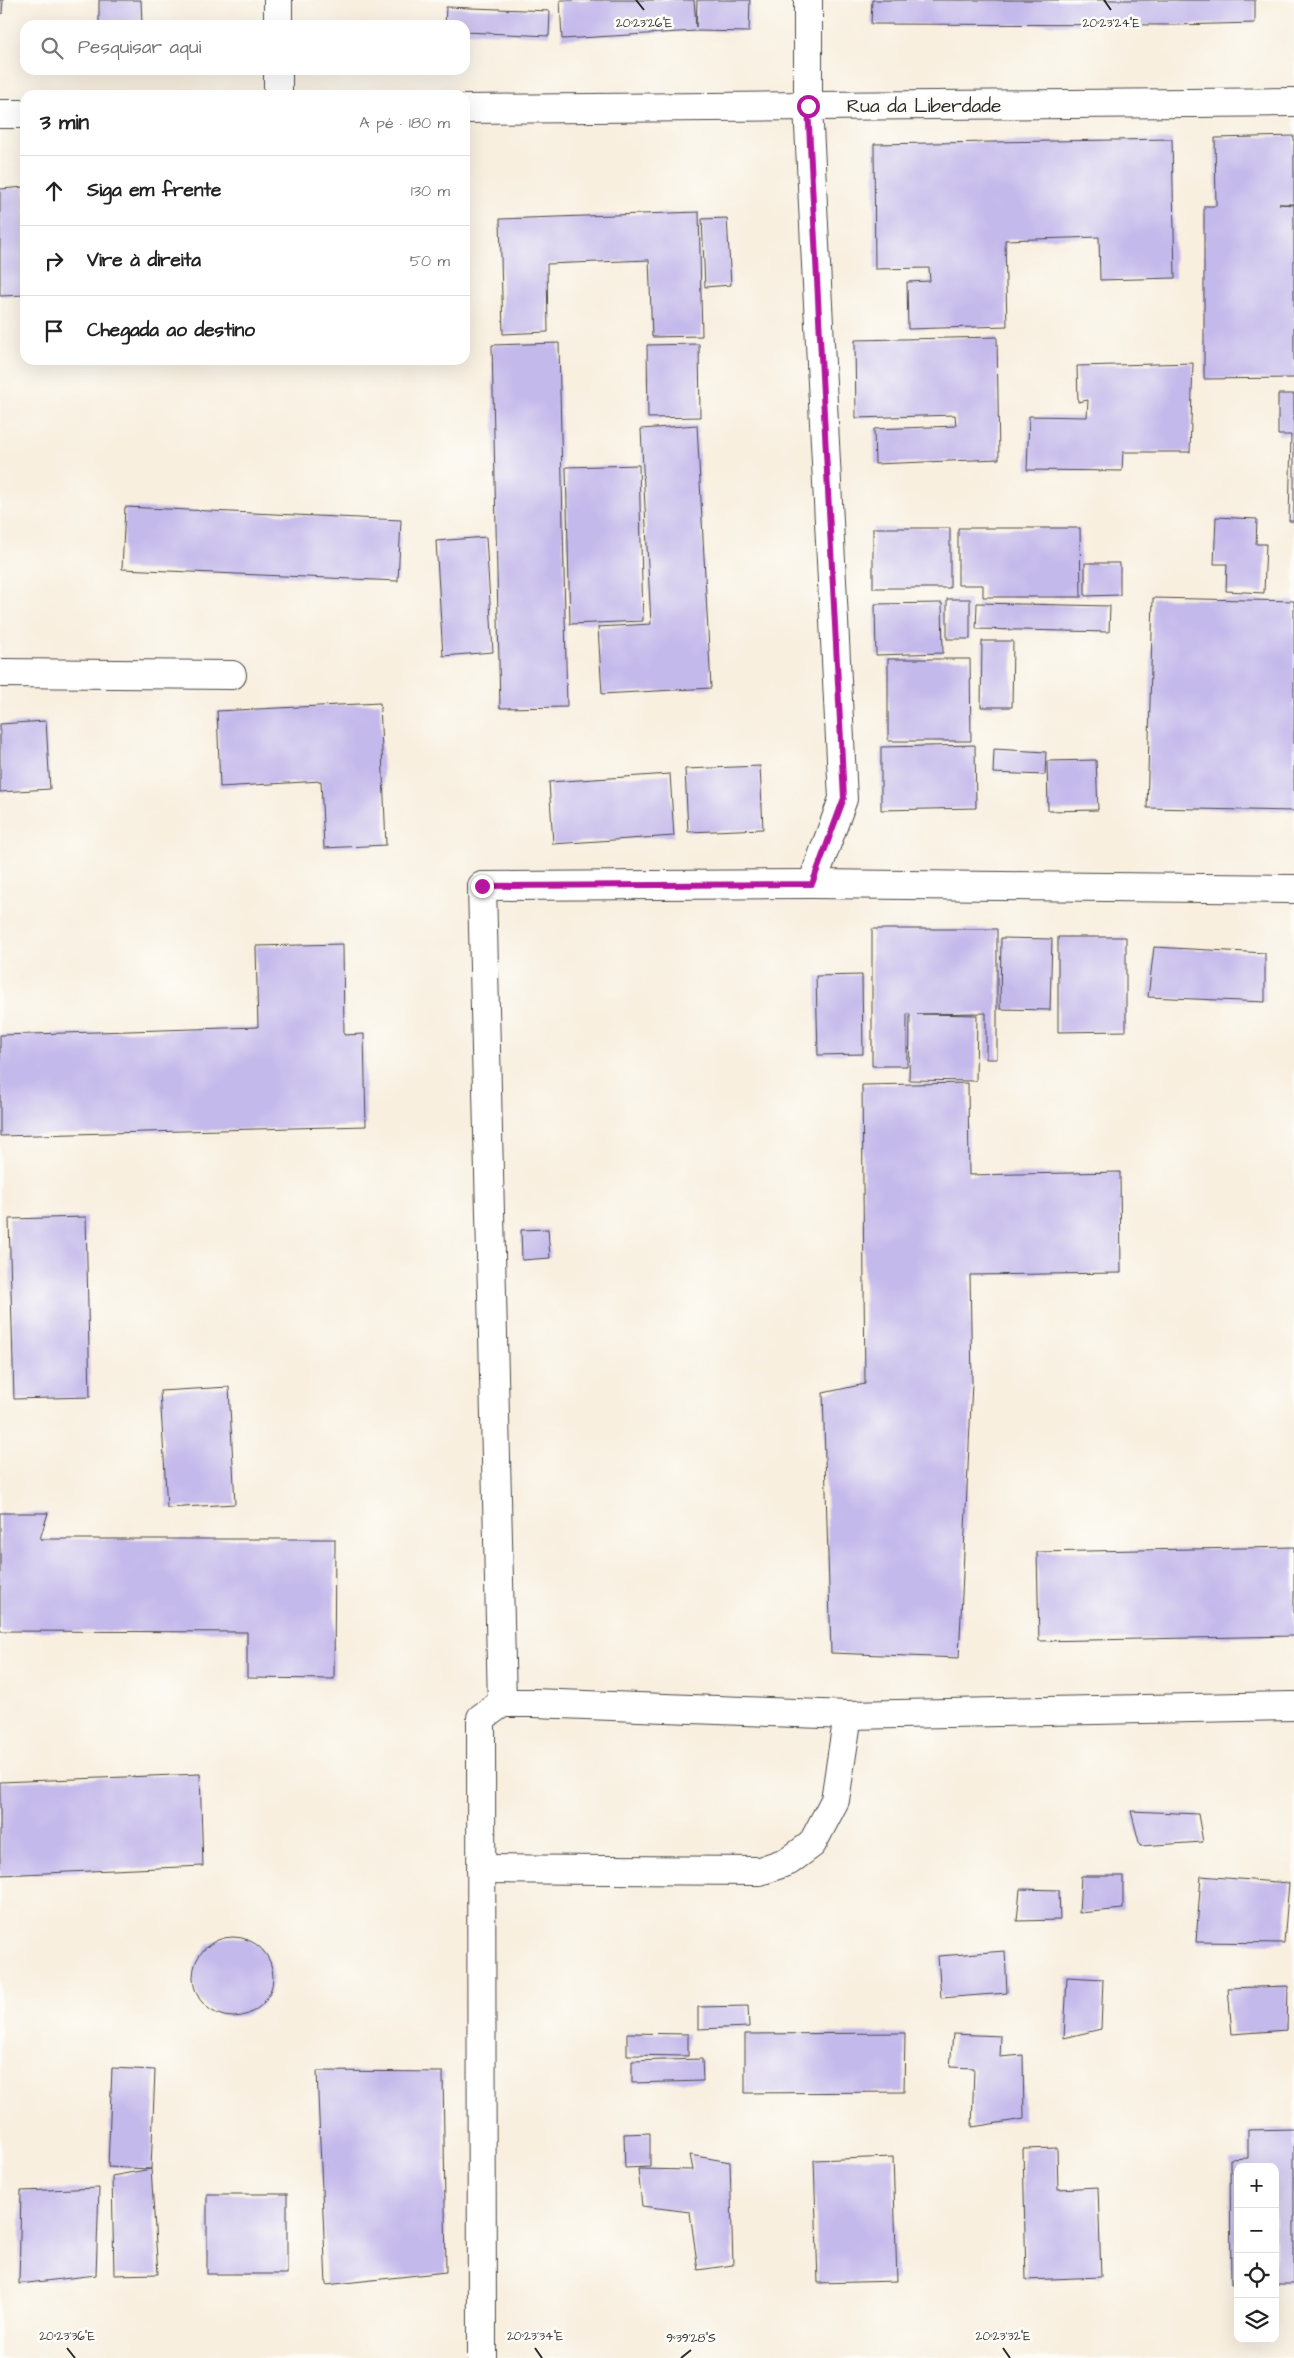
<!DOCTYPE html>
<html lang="pt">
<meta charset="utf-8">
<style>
:root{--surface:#fff;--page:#f2f2f2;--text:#222;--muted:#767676;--line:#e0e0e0}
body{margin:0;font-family:"Architects Daughter",sans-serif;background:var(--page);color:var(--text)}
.controls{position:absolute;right:15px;bottom:15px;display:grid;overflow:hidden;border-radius:10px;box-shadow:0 5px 20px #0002}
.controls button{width:45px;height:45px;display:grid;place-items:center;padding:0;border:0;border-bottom:1px solid var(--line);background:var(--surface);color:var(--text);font:25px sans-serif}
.stop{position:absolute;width:15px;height:15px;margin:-11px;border:4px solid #b5179e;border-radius:50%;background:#fff}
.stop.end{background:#b5179e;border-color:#fff;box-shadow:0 1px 5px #0008}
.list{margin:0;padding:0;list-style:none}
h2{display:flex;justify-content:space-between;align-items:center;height:65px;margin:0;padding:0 20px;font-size:21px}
h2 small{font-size:16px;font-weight:400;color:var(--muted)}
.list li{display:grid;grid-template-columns:32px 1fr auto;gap:15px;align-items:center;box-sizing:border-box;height:70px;padding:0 20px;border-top:1px solid var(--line)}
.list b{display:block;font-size:19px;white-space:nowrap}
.list em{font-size:16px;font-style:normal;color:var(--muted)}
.icon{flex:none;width:28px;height:28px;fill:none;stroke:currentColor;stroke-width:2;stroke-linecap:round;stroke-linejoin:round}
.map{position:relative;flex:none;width:1294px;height:2358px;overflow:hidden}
.search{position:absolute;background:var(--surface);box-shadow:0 5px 20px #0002;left:20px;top:20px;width:450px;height:55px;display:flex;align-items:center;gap:12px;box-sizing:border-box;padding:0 18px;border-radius:15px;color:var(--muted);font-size:19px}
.panel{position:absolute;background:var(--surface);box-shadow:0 5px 20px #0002;left:20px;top:90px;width:450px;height:275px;border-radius:15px}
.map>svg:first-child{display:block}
</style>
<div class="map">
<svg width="1294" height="2358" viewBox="0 0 1294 2358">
<rect width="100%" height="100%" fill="#fdfcf7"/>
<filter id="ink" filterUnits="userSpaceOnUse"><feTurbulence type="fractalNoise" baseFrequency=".02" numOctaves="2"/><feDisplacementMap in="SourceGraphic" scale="10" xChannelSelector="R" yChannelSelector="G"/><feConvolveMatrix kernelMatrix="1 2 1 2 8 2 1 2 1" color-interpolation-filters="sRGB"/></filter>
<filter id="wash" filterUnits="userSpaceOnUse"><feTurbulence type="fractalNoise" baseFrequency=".0096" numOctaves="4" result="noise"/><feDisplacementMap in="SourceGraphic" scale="20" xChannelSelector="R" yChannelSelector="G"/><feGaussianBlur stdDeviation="1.12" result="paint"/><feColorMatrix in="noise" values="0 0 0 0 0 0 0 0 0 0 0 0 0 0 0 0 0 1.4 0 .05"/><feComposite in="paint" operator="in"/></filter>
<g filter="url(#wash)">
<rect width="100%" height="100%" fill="#f8efdf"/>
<g id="blocks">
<g fill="#c4b9eb">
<path d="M0 0H3L2 14 0 13Z"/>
<path d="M99 0H141L142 24H99Z"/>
<path d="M560 0H694L696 27 697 0H750L749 32 696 31 562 39Z"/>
<path d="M872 0H1255V23L1175 25 871 24Z"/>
<path d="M446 7 550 11 549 36 465 32V25H445Z"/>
<path d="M1294 136V204H1279L1294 205V378L1204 379V206H1216L1215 138Z"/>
<path d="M1172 139 1175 278 1100 280 1099 237 1005 240 1007 326 908 329 907 282 930 281 929 268 875 269 874 144Z"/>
<path d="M25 187V295L0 296V189Z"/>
<path d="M699 212 702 336 652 337 649 260 547 264 548 332 503 334 500 219Z"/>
<path d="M727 218 731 285 705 287 702 219Z"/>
<path d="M997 337 999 459 875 464 874 429 956 426 955 415 856 418 855 340Z"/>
<path d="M559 343 567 707 500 708 492 345Z"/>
<path d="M699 344 700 417 648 418 647 345Z"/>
<path d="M1193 363 1190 452H1123L1122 471 1027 470 1029 416 1087 417 1088 400 1078 402 1077 366Z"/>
<path d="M1278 394H1294V521H1289L1291 435H1278Z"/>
<path d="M697 425 711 688 602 694 598 627 651 624 641 429Z"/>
<path d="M639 465 643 621 570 624 566 467Z"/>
<path d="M125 507 401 520 398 581 122 569Z"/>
<path d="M1216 517 1257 519 1256 544H1266L1264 593 1226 591 1227 564H1214Z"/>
<rect x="873" y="528" width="77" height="60"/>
<path d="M958 528H1080L1081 597H983V585H958Z"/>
<path d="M486 537 493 652 443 656 436 541Z"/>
<path d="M1085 563H1120V595L1085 596Z"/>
<path d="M1153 598 1294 601V811L1147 808Z"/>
<rect x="947" y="599" width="23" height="40"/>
<path d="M942 603 943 653 876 655 875 604Z"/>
<path d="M977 603 1110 606 1109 632 976 629Z"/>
<path d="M982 641H1013L1012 707H981Z"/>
<path d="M888 659H970L971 741H888Z"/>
<path d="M380 703 386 845 324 848 321 781 220 787 217 711Z"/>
<path d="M46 721 50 789 0 792V724Z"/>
<path d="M975 745 976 808 881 810V747Z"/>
<path d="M994 749 1046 752 1045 775 993 773Z"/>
<path d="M1096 760 1098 810 1048 811 1047 761Z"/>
<path d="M760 766 763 829 688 832 685 769Z"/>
<path d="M670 774 674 836 553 844 549 782Z"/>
<path d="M872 929H997V1059H986V1013L917 1014 977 1015 976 1081 909 1080 910 1014H907V1066H872Z"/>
<path d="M1058 937H1126V1031L1058 1032Z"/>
<path d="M1001 938 1052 939 1050 1010 1000 1009Z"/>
<path d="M343 944 344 1035 364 1034 366 1126 0 1136V1035L258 1027 256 946Z"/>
<path d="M1154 947 1265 953V1002L1148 997Z"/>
<path d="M862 975 863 1054 818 1055 816 976Z"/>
<path d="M968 1083 969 1175 1120 1172 1121 1273 970 1275 972 1382 959 1658 831 1653 823 1393 865 1384 862 1085Z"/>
<path d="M86 1217 90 1397 14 1399 9 1219Z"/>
<path d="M548 1229 550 1258 522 1260 521 1230Z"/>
<path d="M229 1387 235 1504 167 1508 160 1391Z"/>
<path d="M0 1513H48L40 1539H335L334 1679 247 1678V1632L0 1631Z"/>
<path d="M1294 1547V1636L1039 1641 1037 1552Z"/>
<path d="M200 1774 203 1866 0 1875V1782Z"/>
<path d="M1131 1811 1198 1814 1203 1842 1140 1846Z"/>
<path d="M1081 1876H1123V1909L1079 1913Z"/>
<path d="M1201 1876 1289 1883 1284 1943 1196 1942Z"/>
<path d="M1020 1889 1059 1890 1060 1920 1017 1921Z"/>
<circle cx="233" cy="1977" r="40"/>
<path d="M1005 1951 1007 1993 941 1998 938 1956Z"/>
<path d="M1067 1977 1103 1979 1101 2029 1064 2038Z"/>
<path d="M1288 1986 1287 2030 1232 2034 1228 1988Z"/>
<path d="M748 2006 749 2027 698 2029V2007Z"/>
<path d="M627 2033 688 2034V2056L627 2055Z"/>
<path d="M905 2033 904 2092 745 2093V2034Z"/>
<path d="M953 2034 1001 2036 1000 2057 1023 2055 1024 2119 972 2127 974 2068 950 2067Z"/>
<path d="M702 2059 703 2081 632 2083V2061Z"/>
<path d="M112 2068 155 2070 151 2169 158 2274 114 2275 112 2176 151 2169 108 2167Z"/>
<path d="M317 2071 443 2072 446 2272 326 2285Z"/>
<path d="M1294 2129V2284H1275V2167H1238V2284L1231 2285 1230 2159 1248 2158V2130Z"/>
<path d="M650 2133V2167L625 2168 624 2134Z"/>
<path d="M1057 2148 1058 2189 1098 2187 1101 2277 1026 2280 1023 2149Z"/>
<path d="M690 2155 730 2162 733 2265 698 2270 690 2212 642 2206 638 2169 693 2170Z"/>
<path d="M893 2157 897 2281 818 2283 814 2160Z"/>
<path d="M99 2188 96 2275 19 2284 21 2191Z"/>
<rect x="207" y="2194" width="80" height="80"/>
</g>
</g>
</g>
<g filter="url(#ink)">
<use href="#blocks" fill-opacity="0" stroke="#4a4846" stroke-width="1"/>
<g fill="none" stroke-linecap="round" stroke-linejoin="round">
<defs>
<g id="minor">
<path d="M808 0V106L843 799 812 884"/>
<path d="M278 25V0"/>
<path d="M278 95V70"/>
<path d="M465 109 1294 102"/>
<path d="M0 114H25"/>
<path d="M0 673 232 675"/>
<path d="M502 1703 482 886 812 884 1294 889"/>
<path d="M481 1869 760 1871 789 1861 812 1844 835 1800 848 1715"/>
<path d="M482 2358 481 1718 502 1703H533L848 1715 1294 1706"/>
</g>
</defs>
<use href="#minor" stroke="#4a4846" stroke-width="30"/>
<use href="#minor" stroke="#fff" stroke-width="28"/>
</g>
</g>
<g fill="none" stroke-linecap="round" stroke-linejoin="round" filter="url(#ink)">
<path stroke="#b5179e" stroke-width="6" d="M482 886 812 884 844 798 808 106"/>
</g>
<path fill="none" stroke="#2b2b2b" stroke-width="2" d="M636 0 644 10M1104 0 1111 10M67 2348 75 2358M535 2348 542 2358M1003 2348 1010 2358M681 2358 691 2350"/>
<g text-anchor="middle" stroke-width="5" stroke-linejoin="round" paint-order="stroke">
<g font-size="19" fill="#2b2b2b" stroke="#fdfcf7">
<text x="924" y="112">Rua da Liberdade</text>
</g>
</g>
<g font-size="12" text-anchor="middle" fill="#2b2b2b" stroke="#fdfcf7" stroke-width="5" stroke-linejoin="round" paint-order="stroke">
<text x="644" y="27">20°23'26"E</text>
<text x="1111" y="27">20°23'24"E</text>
<text x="67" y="2340">20°23'36"E</text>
<text x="535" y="2340">20°23'34"E</text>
<text x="1003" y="2340">20°23'32"E</text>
<text x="691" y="2342">9°39'28"S</text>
</g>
</svg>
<div class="controls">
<button>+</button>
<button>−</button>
<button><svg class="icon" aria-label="locate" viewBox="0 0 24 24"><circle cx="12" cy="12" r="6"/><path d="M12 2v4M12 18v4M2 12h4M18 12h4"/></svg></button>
<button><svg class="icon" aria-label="layers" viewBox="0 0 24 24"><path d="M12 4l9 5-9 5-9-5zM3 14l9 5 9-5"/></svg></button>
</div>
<div class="stop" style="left:808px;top:106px"></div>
<div class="stop end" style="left:482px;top:886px"></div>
<div class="search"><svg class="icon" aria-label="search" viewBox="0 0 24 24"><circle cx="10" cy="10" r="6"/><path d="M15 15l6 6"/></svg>Pesquisar aqui</div>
<section class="panel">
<h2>3 min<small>A pé · 180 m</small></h2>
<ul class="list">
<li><svg class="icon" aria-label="ahead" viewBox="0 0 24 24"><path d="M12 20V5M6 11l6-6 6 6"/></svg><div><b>Siga em frente</b></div><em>130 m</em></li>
<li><svg class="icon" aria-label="right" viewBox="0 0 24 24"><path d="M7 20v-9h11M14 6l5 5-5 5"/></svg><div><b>Vire à direita</b></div><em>50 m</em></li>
<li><svg class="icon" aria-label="arrive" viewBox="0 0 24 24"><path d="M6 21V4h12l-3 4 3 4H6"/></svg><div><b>Chegada ao destino</b></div></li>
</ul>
</section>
</div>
